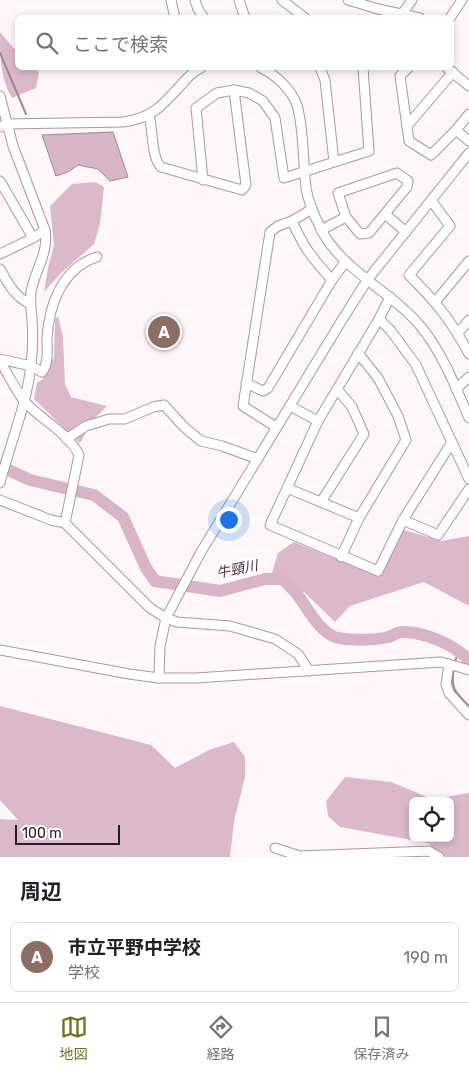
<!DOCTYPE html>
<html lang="ja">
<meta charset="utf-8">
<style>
:root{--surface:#fff;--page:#f2f2f2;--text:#202124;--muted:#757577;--line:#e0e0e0;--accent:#6f7319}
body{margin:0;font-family:Rubik,"Noto Sans JP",sans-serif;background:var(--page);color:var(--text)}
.controls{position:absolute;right:15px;bottom:15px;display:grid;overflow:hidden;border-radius:8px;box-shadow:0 2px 8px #0003}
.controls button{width:45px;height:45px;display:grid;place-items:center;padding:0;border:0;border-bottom:1px solid var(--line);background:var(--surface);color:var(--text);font:25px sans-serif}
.scale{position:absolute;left:15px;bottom:12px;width:105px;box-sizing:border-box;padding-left:5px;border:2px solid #261c21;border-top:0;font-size:14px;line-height:18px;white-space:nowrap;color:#261c21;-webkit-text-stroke:4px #fff;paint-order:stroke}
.you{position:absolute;left:228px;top:519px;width:18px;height:18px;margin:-12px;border:4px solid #fff;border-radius:50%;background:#1a73e8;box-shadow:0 0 0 8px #1a73e833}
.badge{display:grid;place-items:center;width:32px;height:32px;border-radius:50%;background:var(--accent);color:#fff;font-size:16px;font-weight:700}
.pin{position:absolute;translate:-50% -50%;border:2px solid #fff;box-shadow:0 1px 5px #0006}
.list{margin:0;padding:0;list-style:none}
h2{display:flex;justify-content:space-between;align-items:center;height:65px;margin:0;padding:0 20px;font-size:21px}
h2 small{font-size:16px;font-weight:400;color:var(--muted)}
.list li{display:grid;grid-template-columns:32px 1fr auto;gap:15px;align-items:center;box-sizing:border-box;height:70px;margin:0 10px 10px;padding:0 10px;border:1px solid var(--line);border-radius:8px}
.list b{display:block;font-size:19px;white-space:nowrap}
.list p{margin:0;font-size:16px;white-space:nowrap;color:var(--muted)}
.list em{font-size:16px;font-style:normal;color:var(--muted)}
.icon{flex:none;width:28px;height:28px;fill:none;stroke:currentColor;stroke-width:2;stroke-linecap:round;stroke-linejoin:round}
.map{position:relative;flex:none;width:469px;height:857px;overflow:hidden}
.search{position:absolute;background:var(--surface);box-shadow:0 2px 8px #0003;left:15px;right:15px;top:15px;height:55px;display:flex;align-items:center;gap:12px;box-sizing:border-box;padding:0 18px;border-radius:8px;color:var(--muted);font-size:19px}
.sheet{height:145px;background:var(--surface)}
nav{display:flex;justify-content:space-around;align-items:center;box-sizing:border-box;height:70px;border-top:1px solid var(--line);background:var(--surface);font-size:14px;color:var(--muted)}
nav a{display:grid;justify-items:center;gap:2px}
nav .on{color:var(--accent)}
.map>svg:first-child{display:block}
</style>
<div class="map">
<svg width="469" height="857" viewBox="0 0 469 857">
<rect width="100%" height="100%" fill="#fdf7f9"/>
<g fill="#dbb9c9" fill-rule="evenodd">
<path d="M0 32 17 52 18 68H34L39 72 36 88 12 98C0 77 0 57 0 32Z"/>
<path d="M95 182 104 187 100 224 94 244 59 275 44 292 48 268 54 245 50 206 72 184Z"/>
<path d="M58 316 63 337 65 384 71 397 107 406 93 420 80 443 34 399 37 383 43 379 54 357 55 320Z"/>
<path d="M404 530 441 541 469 536V606L424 582 350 606 335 622 305 593 271 576 278 553 294 542 376 575Z"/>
<path d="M0 706 151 745 175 768 209 750 234 742 245 757V777L234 821 230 857H0V819L18 820 0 800Z"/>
<path d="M345 777 391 782 432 799 469 793V857H445L428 843 340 827 328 816 326 801ZM413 801H450V838H413Z"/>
</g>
<path fill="#d7b5c4" stroke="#a28793" d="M113 132 128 177 110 181 98 169 78 165 68 172 56 176 42 135Z"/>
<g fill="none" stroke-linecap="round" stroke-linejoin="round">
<g stroke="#a28793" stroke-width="2">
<path d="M0 53 26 114"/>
<path d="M455 663 458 651"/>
<path d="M454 668C450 689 455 692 469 706"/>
</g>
<path stroke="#d7b5c4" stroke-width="12" d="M0 466 30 480 94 495 123 517 146 568 155 581 220 591 265 579H283C288 585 294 590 299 597 308 609 317 627 331 635 342 642 375 640 388 637 393 636 397 632 402 632 425 632 453 644 469 660"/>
<defs>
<g id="minor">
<path d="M171 0 175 18"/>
<path d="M195 0 198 9 204 18"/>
<path d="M239 0 245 18"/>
<path d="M282 0 305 18"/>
<path d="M348 0 378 9 420 18"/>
<path d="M402 14 412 0"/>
<path d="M450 18 462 0"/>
<path d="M261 68C276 75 291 89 297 105 304 129 303 163 306 188 308 201 314 215 320 227 339 269 393 292 422 328 443 354 456 388 469 418"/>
<path d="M320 68 325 80 334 162"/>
<path d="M408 68 400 76 409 141 431 155 456 130 469 114"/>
<path d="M447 68 469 86"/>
<path d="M0 96 13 146 45 230C49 254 35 269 31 292 30 302 31 309 32 319 33 334 33 349 31 364 27 405 10 443 0 483"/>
<path d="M149 115C153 129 151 157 161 167L242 190 246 185 234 90"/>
<path d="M407 126 453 72"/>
<path d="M0 127 7 124 123 122C152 118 162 106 181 85 186 79 193 71 201 68"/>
<path d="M456 130 469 141"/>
<path d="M397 173 408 181 407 187 369 233 360 234 346 217 338 193Z"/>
<path d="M203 180 196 108 217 93 234 90 249 93 263 101 275 118 284 178 369 151 363 68"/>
<path d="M0 181 33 238"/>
<path d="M431 200 450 226 409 275C436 302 451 320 469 354"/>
<path d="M385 214 406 232"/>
<path d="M292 221C304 248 312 258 332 280"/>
<path d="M321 230 346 217"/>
<path d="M0 254 33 238 45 230"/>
<path d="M0 269C8 283 14 296 30 304"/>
<path d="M390 297 379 319 318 421 270 525 378 571 403 520 452 442"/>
<path d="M436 301 469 261"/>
<path d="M379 319 391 331 416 365 469 479"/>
<path d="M458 333 469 320"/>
<path d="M0 359 31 366 42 372C49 363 47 350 47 338 49 305 62 268 97 257"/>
<path d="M0 361C8 374 15 389 24 401 41 420 68 432 79 455L65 523"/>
<path d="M246 383 263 391 268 388 332 280 346 261"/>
<path d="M456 389 469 377"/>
<path d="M290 406 318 421"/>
<path d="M276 427 243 406 270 232 278 226 292 221 312 209"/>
<path d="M66 439 86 426 109 419H125L153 407 164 405 184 427 201 441 222 446 258 459"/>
<path d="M287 488 359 518"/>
<path d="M0 500 51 520 65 523 150 608 166 618 177 622 230 626 275 639 298 654 309 671"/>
<path d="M321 502 364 434 352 407 337 389"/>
<path d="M403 520 438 535 469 489"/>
<path d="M341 557 359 518 406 440 398 416 378 378 358 353"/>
<path d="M0 650 129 674 159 678H196L441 662 469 670"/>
<path d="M449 664 446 684 449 693 469 715"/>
<path d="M159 678 160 646 166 618 201 552 342 320 368 279 469 153"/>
<path d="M275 848 300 856 429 851 439 857"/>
</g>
</defs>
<use href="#minor" stroke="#ae95a0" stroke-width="11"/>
<use href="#minor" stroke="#fff" stroke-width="9"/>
</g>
<g text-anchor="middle" stroke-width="5" stroke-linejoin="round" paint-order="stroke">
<g font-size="14" font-style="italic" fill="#4b1f37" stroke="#fff">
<text transform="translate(237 569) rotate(-11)" y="5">牛頸川</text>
</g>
</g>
</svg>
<div class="controls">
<button><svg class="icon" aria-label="locate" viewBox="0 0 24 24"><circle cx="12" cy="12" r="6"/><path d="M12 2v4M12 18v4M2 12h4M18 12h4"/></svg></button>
</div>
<div class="scale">100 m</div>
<div class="you"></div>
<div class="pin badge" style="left:164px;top:332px;background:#8d6e63">A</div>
<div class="search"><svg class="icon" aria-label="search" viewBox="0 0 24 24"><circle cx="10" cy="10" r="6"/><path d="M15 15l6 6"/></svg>ここで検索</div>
</div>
<section class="sheet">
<h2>周辺<small></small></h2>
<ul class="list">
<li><span class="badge" style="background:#8d6e63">A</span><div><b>市立平野中学校</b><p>学校</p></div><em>190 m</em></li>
</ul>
</section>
<nav>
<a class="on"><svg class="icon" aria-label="map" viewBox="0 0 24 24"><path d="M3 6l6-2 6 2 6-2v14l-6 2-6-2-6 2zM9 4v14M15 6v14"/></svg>地図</a>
<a><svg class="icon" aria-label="directions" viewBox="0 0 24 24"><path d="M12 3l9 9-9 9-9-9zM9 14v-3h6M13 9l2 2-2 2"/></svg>経路</a>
<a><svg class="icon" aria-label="saved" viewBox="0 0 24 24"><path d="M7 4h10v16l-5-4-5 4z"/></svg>保存済み</a>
</nav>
